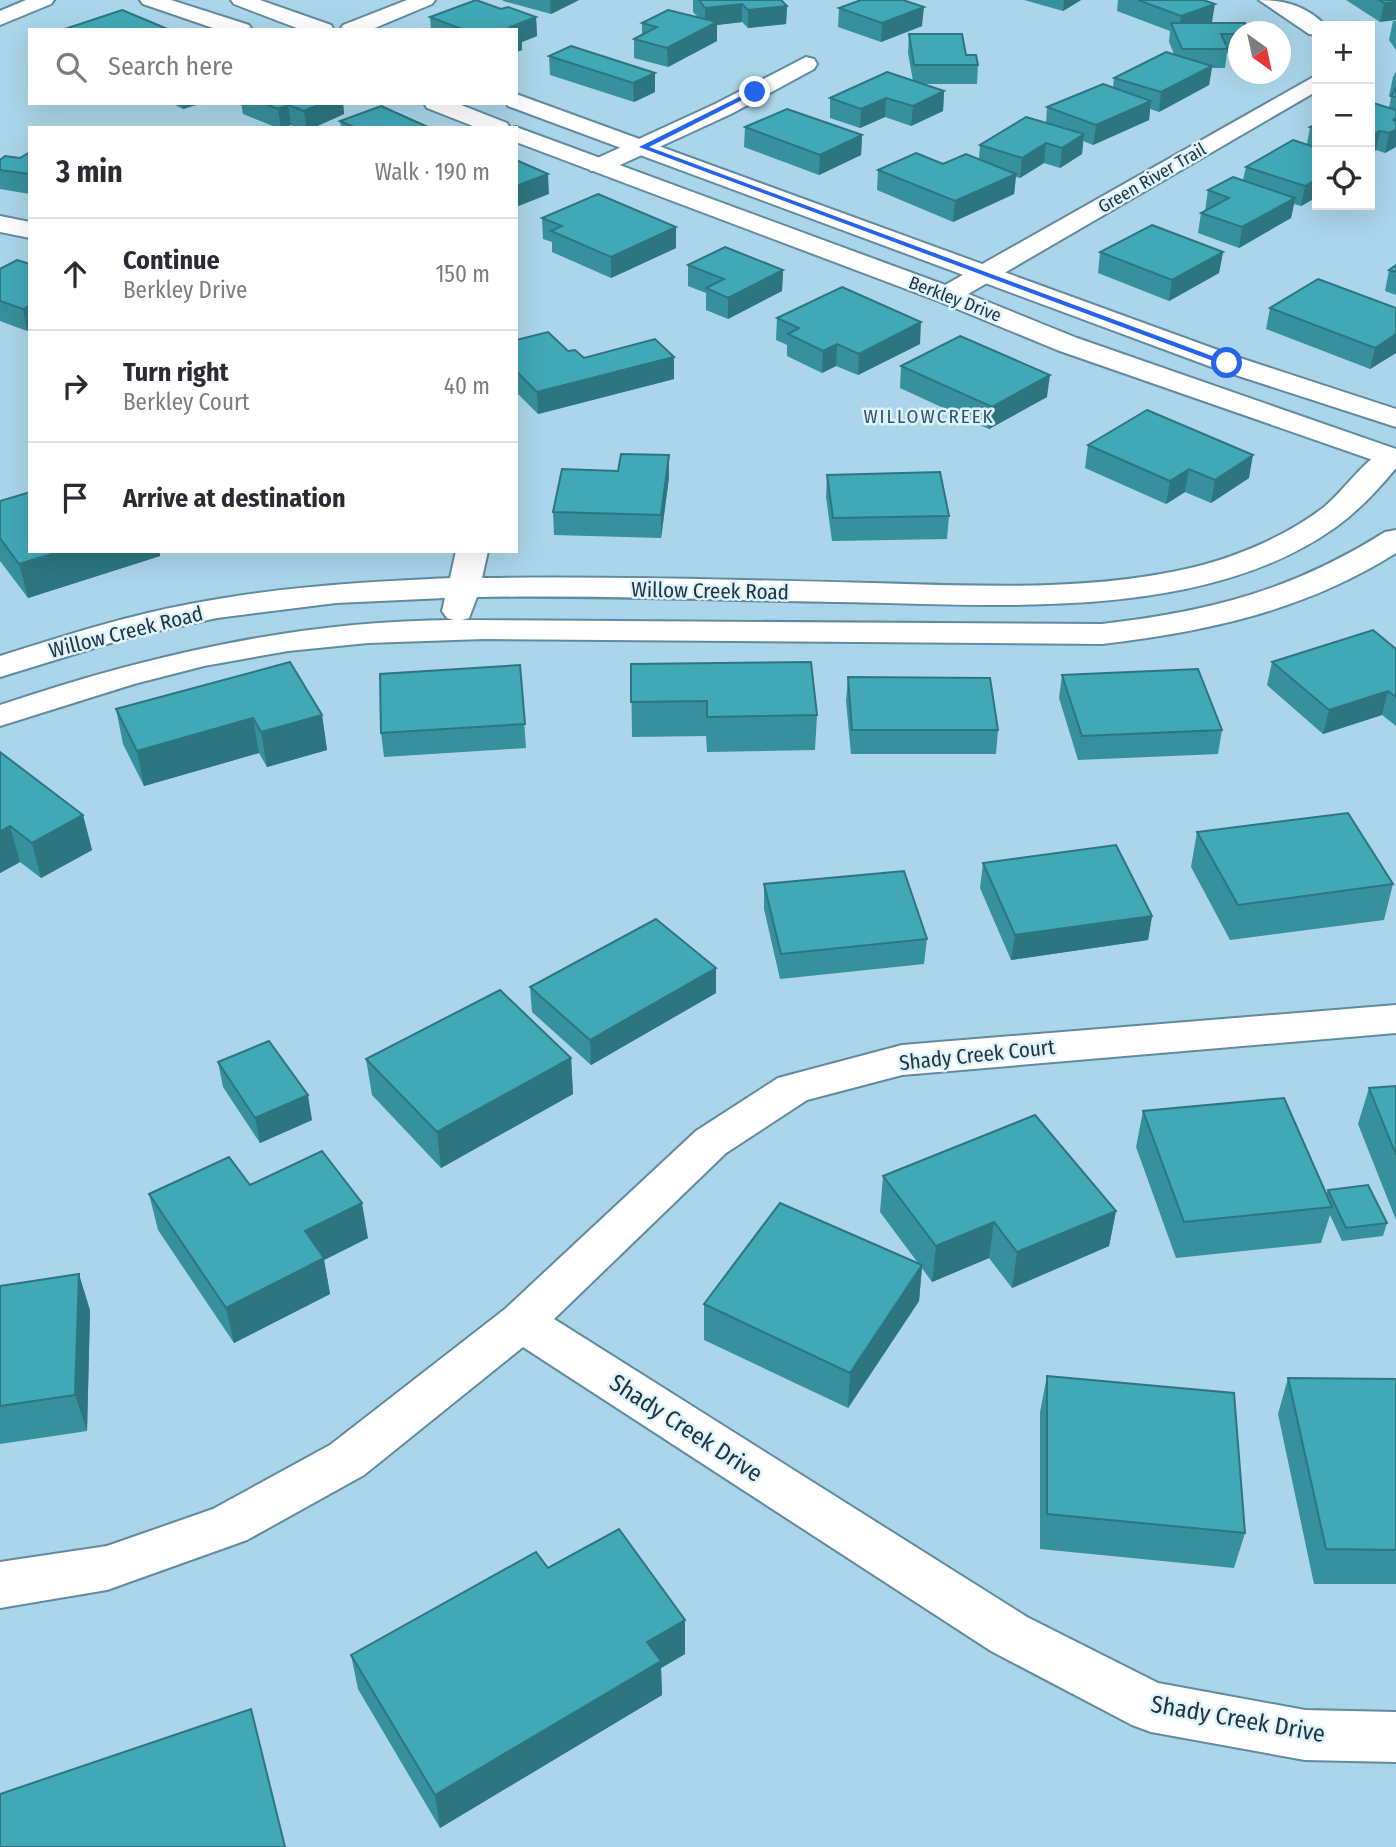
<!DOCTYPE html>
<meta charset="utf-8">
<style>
:root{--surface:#fff;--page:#f7f7f7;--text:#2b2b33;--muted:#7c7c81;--line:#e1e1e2}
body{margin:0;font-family:"Fira Sans Condensed",sans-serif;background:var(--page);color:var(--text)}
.controls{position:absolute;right:21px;top:21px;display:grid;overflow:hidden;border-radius:0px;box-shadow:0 7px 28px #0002}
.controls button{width:63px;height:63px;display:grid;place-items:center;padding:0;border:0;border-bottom:2px solid var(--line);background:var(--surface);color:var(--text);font:35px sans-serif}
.compass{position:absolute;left:1228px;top:21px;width:63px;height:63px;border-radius:50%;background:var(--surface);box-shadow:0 7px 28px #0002;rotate:147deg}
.stop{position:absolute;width:21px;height:21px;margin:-16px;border:5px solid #2563eb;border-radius:50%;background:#fff}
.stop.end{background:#2563eb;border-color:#fff;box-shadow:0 2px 7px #0008}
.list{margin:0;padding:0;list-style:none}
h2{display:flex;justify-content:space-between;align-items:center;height:91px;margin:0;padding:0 28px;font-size:30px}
h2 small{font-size:23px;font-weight:400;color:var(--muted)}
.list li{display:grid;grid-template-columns:46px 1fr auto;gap:21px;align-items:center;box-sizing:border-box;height:112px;padding:0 28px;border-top:2px solid var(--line)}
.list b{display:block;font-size:26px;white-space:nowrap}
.list p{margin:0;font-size:23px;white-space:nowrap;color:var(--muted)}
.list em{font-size:23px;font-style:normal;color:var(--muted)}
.icon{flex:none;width:38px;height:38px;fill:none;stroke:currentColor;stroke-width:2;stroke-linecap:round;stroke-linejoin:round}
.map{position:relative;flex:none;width:1396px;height:1847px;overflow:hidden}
.search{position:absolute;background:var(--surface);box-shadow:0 7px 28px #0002;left:28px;top:28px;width:490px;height:77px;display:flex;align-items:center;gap:18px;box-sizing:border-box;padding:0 24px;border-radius:0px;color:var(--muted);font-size:26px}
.panel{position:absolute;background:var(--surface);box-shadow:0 7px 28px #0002;left:28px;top:126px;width:490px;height:427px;border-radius:0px}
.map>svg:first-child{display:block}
</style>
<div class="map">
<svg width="1396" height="1847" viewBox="0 0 1396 1847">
<rect width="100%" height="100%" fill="#aad5ea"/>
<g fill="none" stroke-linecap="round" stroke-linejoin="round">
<defs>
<g id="street">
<path d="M26 0H54L51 4 0 25V11Z"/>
<path d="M407 0H435L432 4 370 30H340L343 25Z"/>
<path d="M1259 0C1285 0 1307 6 1326 26H1317V35L1309 34Z"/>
<path d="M806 57 814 59 817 64 814 69 731 114 607 171H591L587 166 591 161 715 104Z"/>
<path d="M1317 75V91L956 301H938L934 295 938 289Z"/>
<path d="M0 216 30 222V238L0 232Z"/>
<path d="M1390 448 1396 450V468C1378 490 1358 511 1336 527 1200 624 994 604 837 602 717 600 597 595 477 597L469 618 462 620 1102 624C1209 612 1293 590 1385 532L1396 530V553C1306 610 1207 632 1102 644L484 639 368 643 288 651 204 666 134 684 0 726V705C148 655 297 621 454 620L447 618 442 611 445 598 336 603 217 618 130 637 0 677V656C63 636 125 616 190 604 276 587 363 582 450 578L456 551H488L482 578C612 576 743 580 873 583 981 586 1090 592 1195 567 1239 556 1288 535 1324 507 1343 492 1369 453 1390 448Z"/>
<path d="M1396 1005V1033L902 1075 807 1100 726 1153 554 1319 1027 1617 1158 1683 1305 1710 1396 1712V1762L1305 1760 1151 1732 1132 1725 991 1651 523 1347 364 1475 247 1540 107 1590 0 1608V1562L107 1546 213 1509 330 1445 505 1309 696 1131 778 1078 902 1045Z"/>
</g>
<g id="secondary">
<path d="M140 0H171L249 25 252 30H219L143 4Z"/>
<path d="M231 0H260L331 25 334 30H302L234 4Z"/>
<path d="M516 94 1237 357 1396 409V427L1217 369 508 106 506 103H516Z"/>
<path d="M424 103H456L507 123 510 128H478L427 108Z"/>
<path d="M516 127 956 289 1077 338 1396 449V468L1057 350 938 301 516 142V128H513Z"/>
</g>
</defs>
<use href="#street" stroke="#618a9e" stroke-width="4"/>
<use href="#secondary" stroke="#618a9e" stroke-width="4"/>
<use href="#street" fill="#fff" fill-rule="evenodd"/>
<use href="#secondary" fill="#fff" fill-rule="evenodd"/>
</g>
<g fill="#37909d">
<path d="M476 0 501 9 508 7 536 17 537 36 522 42V50L516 52V30H431L430 17Z"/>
<path d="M503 0H579L551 14 503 1Z"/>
<path d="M693 0H781L787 6 786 24 748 28 742 22 717 25V41L668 67 634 58V39L642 34V23L698 17 693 12Z"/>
<path d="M1024 0H1081L1063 11Z"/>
<path d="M1118 0H1203L1212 22 1209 23 1238 32V53H1227L1225 68H1212L1209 85 1159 112 1150 109 1149 120 1093 145 1083 141 1082 154 1060 168 1044 163 1020 178 1016 177 1014 194 953 222 877 190 878 170 943 164 979 159 980 145 1046 123 1047 107 1113 87 1114 78 1174 54 1169 42 1170 31 1117 11Z"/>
<path d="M1346 0H1396L1380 22Z"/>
<path d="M839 8 922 26 881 42 838 27Z"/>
<path d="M1393 21H1396V50L1389 40Z"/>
<path d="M909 34 966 55 978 65 977 84H921L944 91 943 111 911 126 885 117 860 128 830 118V98L913 81 908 53Z"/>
<path d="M549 56 655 73V92L634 102 550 75Z"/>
<path d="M1396 72V147L1385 153 1376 150 1370 154 1389 108 1391 97 1389 96 1393 77Z"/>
<path d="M171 103H202L183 109Z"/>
<path d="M241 103H343L344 114 313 128H299L291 125 283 128H278L243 114Z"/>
<path d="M340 121 430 128H341Z"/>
<path d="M1317 124V197L1301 206 1294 204 1291 218 1239 248 1198 233 1201 213 1205 211 1208 190 1243 180 1246 167 1307 144 1310 127Z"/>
<path d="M745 127 862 135 861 155 819 175 744 147Z"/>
<path d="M30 152V194L0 189V160L20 158Z"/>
<path d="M542 218 676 227V248L611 278 552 252V242L543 239Z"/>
<path d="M1100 252H1223L1219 273 1169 301 1098 273Z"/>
<path d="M30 264 27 331 0 321V269Z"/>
<path d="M688 265 783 270 782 291 728 319 706 310V293L688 286Z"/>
<path d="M1396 265V295L1385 291 1389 270Z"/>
<path d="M1270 308H1396V353L1370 369 1266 329Z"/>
<path d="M777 318 920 344 858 375 836 366 822 373 787 356V345L776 340Z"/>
<path d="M516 340 584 358 674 379 538 414 516 392Z"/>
<path d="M901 366 1047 397 989 429 900 388Z"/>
<path d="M1088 445 1249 478 1211 503 1185 492 1166 504 1085 468Z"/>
<path d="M669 455V477L661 538 554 535 553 512 618 471Z"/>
<path d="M827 475 949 516 947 539 832 541 826 497Z"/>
<path d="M0 501 30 551H160V556L28 598 0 561Z"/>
<path d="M1396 649V726L1382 715 1323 734 1267 685 1272 662Z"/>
<path d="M631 664 817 715 815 750 707 752 706 736 632 737Z"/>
<path d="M520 665 526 748 384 757 381 733Z"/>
<path d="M1062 675 1222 730 1218 754 1078 760 1059 698Z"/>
<path d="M848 677 998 730 996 754H851L846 701Z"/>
<path d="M116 709 322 715 327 750 267 767 259 753 144 786 123 744Z"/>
<path d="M0 752 83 815 92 850 41 878 20 862 0 873Z"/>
<path d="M1197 832 1393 884 1384 920 1230 940 1191 867Z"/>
<path d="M983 863 1152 916 1148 940 1011 960 980 888Z"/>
<path d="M764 884 927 939 924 964 780 979 764 909Z"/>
<path d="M716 968V993L591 1065 532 1012 530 987Z"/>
<path d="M571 1058 573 1094 441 1168 372 1095 366 1059Z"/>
<path d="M218 1062 312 1120 260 1143 223 1087Z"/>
<path d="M1396 1086V1220L1358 1124 1369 1088Z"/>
<path d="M1143 1111 1326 1194 1328 1190 1387 1223 1383 1236 1342 1241 1330 1215 1321 1243 1176 1258 1136 1147Z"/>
<path d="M883 1176 1116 1211 1109 1246 1012 1288 989 1258 932 1282 922 1268 919 1301 848 1408 704 1340V1304L918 1263 880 1212Z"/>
<path d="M250 1185 368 1238 324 1260 330 1294 234 1343 158 1230 149 1194Z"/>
<path d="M0 1286 90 1310 87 1431 0 1444Z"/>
<path d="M1047 1376 1245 1533 1234 1568 1040 1549V1412Z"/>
<path d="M1288 1378 1396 1379V1584H1314L1278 1414Z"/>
<path d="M548 1568 685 1654 661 1668 662 1695 440 1828 358 1689 351 1655Z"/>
</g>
<g fill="#2d7680">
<path d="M550 0H579L551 14Z"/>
<path d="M1064 0H1081L1063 11Z"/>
<path d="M1396 2V20L1380 22 1384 3Z"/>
<path d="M742 4V22L717 25V41L668 67 667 48 705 26V8Z"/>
<path d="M1215 4 1212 22 1178 34 1181 16Z"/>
<path d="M787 6 786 24 748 28V10Z"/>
<path d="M924 7 922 26 881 42 882 23Z"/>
<path d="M536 17 537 36 522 42V50L516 52V30L510 27Z"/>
<path d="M1212 66 1209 85 1159 112 1161 92Z"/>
<path d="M655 73V92L634 102 633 83Z"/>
<path d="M944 91 943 111 911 126 913 106Z"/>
<path d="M886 98 885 117 860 128 861 109Z"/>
<path d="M1151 101 1149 120 1093 145 1096 125Z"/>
<path d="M182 103H202L183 109Z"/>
<path d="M323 103H343L344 114 313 128H306L304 111Z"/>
<path d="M288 105 291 125 281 128 278 109Z"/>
<path d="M1396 118V147L1385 153 1389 133 1393 120Z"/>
<path d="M1380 131 1376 150 1370 154V136Z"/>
<path d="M1084 134 1082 154 1060 168 1062 148Z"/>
<path d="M862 135 861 155 819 175 820 155Z"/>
<path d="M1046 143 1044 163 1020 178 1022 158Z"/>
<path d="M548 174 549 194 516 207V186Z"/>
<path d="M1016 174 1014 194 953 222 955 201Z"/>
<path d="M1317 179V197L1301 206 1305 186Z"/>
<path d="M1295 198 1291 218 1239 248 1242 227Z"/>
<path d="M676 227V248L611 278V257Z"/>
<path d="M1223 252 1219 273 1169 301 1172 280Z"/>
<path d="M783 270 782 291 728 319V298Z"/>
<path d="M30 305V329L27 331 23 309Z"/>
<path d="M921 322 920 344 858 375 859 354Z"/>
<path d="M1396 334V353L1370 369 1375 348Z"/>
<path d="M837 344 836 366 822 373 823 351Z"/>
<path d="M674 357V379L538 414 537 392Z"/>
<path d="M1050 375 1047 397 989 429 992 407Z"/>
<path d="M669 455V477L661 538V515Z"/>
<path d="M1253 455 1249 478 1211 503 1215 480Z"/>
<path d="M1189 469 1185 492 1166 504 1170 481Z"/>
<path d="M62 551H160V556L28 598 19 564Z"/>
<path d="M1388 691 1382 715 1323 734 1329 710Z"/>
<path d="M322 715 327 750 267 767 261 732Z"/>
<path d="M253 718 259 753 144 786 137 751Z"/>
<path d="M83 815 92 850 41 878 32 843Z"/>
<path d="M10 826 20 862 0 873V832Z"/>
<path d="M1152 916 1148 940 1011 960 1015 935Z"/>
<path d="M716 968V993L591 1065 590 1040Z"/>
<path d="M571 1058 573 1094 441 1168 437 1132Z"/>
<path d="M308 1095 312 1120 260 1143 255 1118Z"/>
<path d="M362 1203 368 1238 324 1260 330 1294 234 1343 226 1308 305 1231Z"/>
<path d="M1116 1211 1109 1246 1012 1288 1017 1252Z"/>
<path d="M994 1222 989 1258 932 1282 936 1246Z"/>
<path d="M922 1265 919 1301 848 1408 850 1373Z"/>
<path d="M79 1274 90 1310 87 1431 75 1395Z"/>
<path d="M685 1620V1654L661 1668 662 1695 440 1828 435 1795 647 1642Z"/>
</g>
<g fill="#40a8b7" stroke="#2d7680" stroke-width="2">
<path d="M476 0 501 9 508 7 536 17 510 27 521 31 516 33V30H464L430 17Z"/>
<path d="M699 0H781L787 6 748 10 742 4 705 8Z"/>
<path d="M861 0H903L924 7 882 23 839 8Z"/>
<path d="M1138 0H1203L1215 4 1181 16Z"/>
<path d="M1379 0H1396V2L1384 3Z"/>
<path d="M122 10 170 30H62Z"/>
<path d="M668 10 717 22 667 48 634 39 657 27 642 23Z"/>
<path d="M1171 23H1245L1249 32H1238V34H1221L1228 49H1182Z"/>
<path d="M909 34H962L966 55H976L978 65H914Z"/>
<path d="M571 46 655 73 633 83 549 56Z"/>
<path d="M1166 52 1212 66 1161 92 1114 78Z"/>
<path d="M887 72 944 91 913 106 886 98 861 109 830 98Z"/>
<path d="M1103 84 1151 101 1096 125 1047 107Z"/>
<path d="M1396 88V97L1391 96Z"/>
<path d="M1370 102 1396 110V118L1393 120 1396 121V130L1389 133 1380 131 1370 136Z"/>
<path d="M263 103H323L304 111 288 105 278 109Z"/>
<path d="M381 106 430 128H356L340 121Z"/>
<path d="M787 109 862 135 820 155 745 127Z"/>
<path d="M1026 117 1084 134 1062 148 1046 143 1022 158 980 145Z"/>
<path d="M1317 124V129L1310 127Z"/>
<path d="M1293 140 1317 148V179L1305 186 1246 167Z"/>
<path d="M30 152V174L0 170V160L5 156 20 158Z"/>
<path d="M916 153 943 164 966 154 1016 174 955 201 878 170Z"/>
<path d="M516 160 548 174 516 186Z"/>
<path d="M1233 177 1295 198 1242 227 1201 213 1229 198 1208 190Z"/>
<path d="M598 194 676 227 611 257 551 231 562 226 542 218Z"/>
<path d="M1152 225 1223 252 1172 280 1100 252Z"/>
<path d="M725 247 783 270 728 298 706 288 724 279 688 265Z"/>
<path d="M17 260 30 264V305L23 309 0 301V269Z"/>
<path d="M1396 265V272L1389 270Z"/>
<path d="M1318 279 1396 308V334L1375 348 1270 308Z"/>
<path d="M842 287 921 322 859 354 837 344 823 351 788 334 799 328 777 318Z"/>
<path d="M548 332 568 351 575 350 584 358 655 339 674 357 537 392 516 371V340Z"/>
<path d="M960 336 1050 375 992 407 901 366Z"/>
<path d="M1147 410 1253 455 1215 480 1189 469 1170 481 1088 445Z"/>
<path d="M621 454 669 455 661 515 553 512 562 469 618 471Z"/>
<path d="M940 472 949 516 833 518 827 475Z"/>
<path d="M30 492V551H62L19 564 0 538V501Z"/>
<path d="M1373 630 1396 649V697L1388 691 1329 710 1272 662Z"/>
<path d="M290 662 322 715 261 732 253 718 137 751 116 709Z"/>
<path d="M811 662 817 715 707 717V701L631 702V664Z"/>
<path d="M520 665 525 724 381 733 380 674Z"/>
<path d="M1198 669 1222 730 1082 736 1062 675Z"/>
<path d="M848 677 990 678 998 730H852Z"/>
<path d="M0 752 83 815 32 843 10 826 0 832Z"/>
<path d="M1348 813 1393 884 1238 905 1197 832Z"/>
<path d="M1116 845 1152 916 1015 935 983 863Z"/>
<path d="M904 871 927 939 781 954 764 884Z"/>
<path d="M656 919 716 968 590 1040 530 987Z"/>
<path d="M500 990 571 1058 437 1132 366 1059Z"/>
<path d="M269 1041 308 1095 255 1118 218 1062Z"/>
<path d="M1396 1086V1155L1369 1088Z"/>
<path d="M1284 1098 1332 1207 1184 1222 1143 1111Z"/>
<path d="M1035 1115 1116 1211 1017 1252 994 1222 936 1246 883 1176Z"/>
<path d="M322 1151 362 1203 305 1231 324 1258 226 1308 149 1194 229 1157 250 1185Z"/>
<path d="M1368 1185 1387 1223 1346 1228 1328 1190Z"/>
<path d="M780 1203 922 1265 850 1373 704 1304Z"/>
<path d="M79 1274 75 1395 0 1406V1286Z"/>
<path d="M1047 1376 1234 1393 1245 1533 1047 1514Z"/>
<path d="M1288 1378 1396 1379V1550L1326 1549Z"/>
<path d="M619 1529 685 1620 647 1642 661 1661 435 1795 351 1655 536 1552 548 1568Z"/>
<path d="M251 1709 285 1847H0V1794Z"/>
</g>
<path fill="#2563eb" d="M753 90 758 92 649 147 1231 363 1224 365 639 147Z"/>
<g text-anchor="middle" stroke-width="5" stroke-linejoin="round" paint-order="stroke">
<g font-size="18" fill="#23353d" stroke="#ddf3fd">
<text transform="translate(1152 178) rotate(-30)" y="6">Green River Trail</text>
<text transform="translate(955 299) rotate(21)" y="6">Berkley Drive</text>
</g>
<g font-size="19" letter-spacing="2" fill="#2d5668" stroke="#ddf3fd">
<text x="929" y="423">WILLOWCREEK</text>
</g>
<g font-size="21" fill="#23353d" stroke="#ddf3fd">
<text transform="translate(710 591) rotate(1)" y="7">Willow Creek Road</text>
<text transform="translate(126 632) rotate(-14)" y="7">Willow Creek Road</text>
<text transform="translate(977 1055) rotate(-6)" y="7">Shady Creek Court</text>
</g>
<g font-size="24" fill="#23353d" stroke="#ddf3fd">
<text transform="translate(686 1428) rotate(33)" y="8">Shady Creek Drive</text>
<text transform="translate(1238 1719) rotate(10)" y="8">Shady Creek Drive</text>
</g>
</g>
</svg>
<div class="controls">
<button>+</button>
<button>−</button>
<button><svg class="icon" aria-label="locate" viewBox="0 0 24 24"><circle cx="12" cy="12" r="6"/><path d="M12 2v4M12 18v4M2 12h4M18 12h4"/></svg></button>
</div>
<svg class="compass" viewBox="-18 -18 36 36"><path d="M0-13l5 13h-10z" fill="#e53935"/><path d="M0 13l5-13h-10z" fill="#7c7c81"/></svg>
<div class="stop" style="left:1227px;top:363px"></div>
<div class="stop end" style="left:755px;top:92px"></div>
<div class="search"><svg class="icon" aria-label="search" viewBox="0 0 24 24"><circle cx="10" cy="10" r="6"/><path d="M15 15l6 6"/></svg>Search here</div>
<section class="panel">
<h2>3 min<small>Walk · 190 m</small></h2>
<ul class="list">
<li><svg class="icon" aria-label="ahead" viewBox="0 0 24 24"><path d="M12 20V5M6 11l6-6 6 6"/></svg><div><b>Continue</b><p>Berkley Drive</p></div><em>150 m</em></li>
<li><svg class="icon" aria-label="right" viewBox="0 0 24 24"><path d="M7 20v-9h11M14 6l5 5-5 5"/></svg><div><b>Turn right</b><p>Berkley Court</p></div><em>40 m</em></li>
<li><svg class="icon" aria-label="arrive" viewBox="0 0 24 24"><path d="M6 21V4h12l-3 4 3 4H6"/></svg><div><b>Arrive at destination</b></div></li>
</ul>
</section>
</div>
